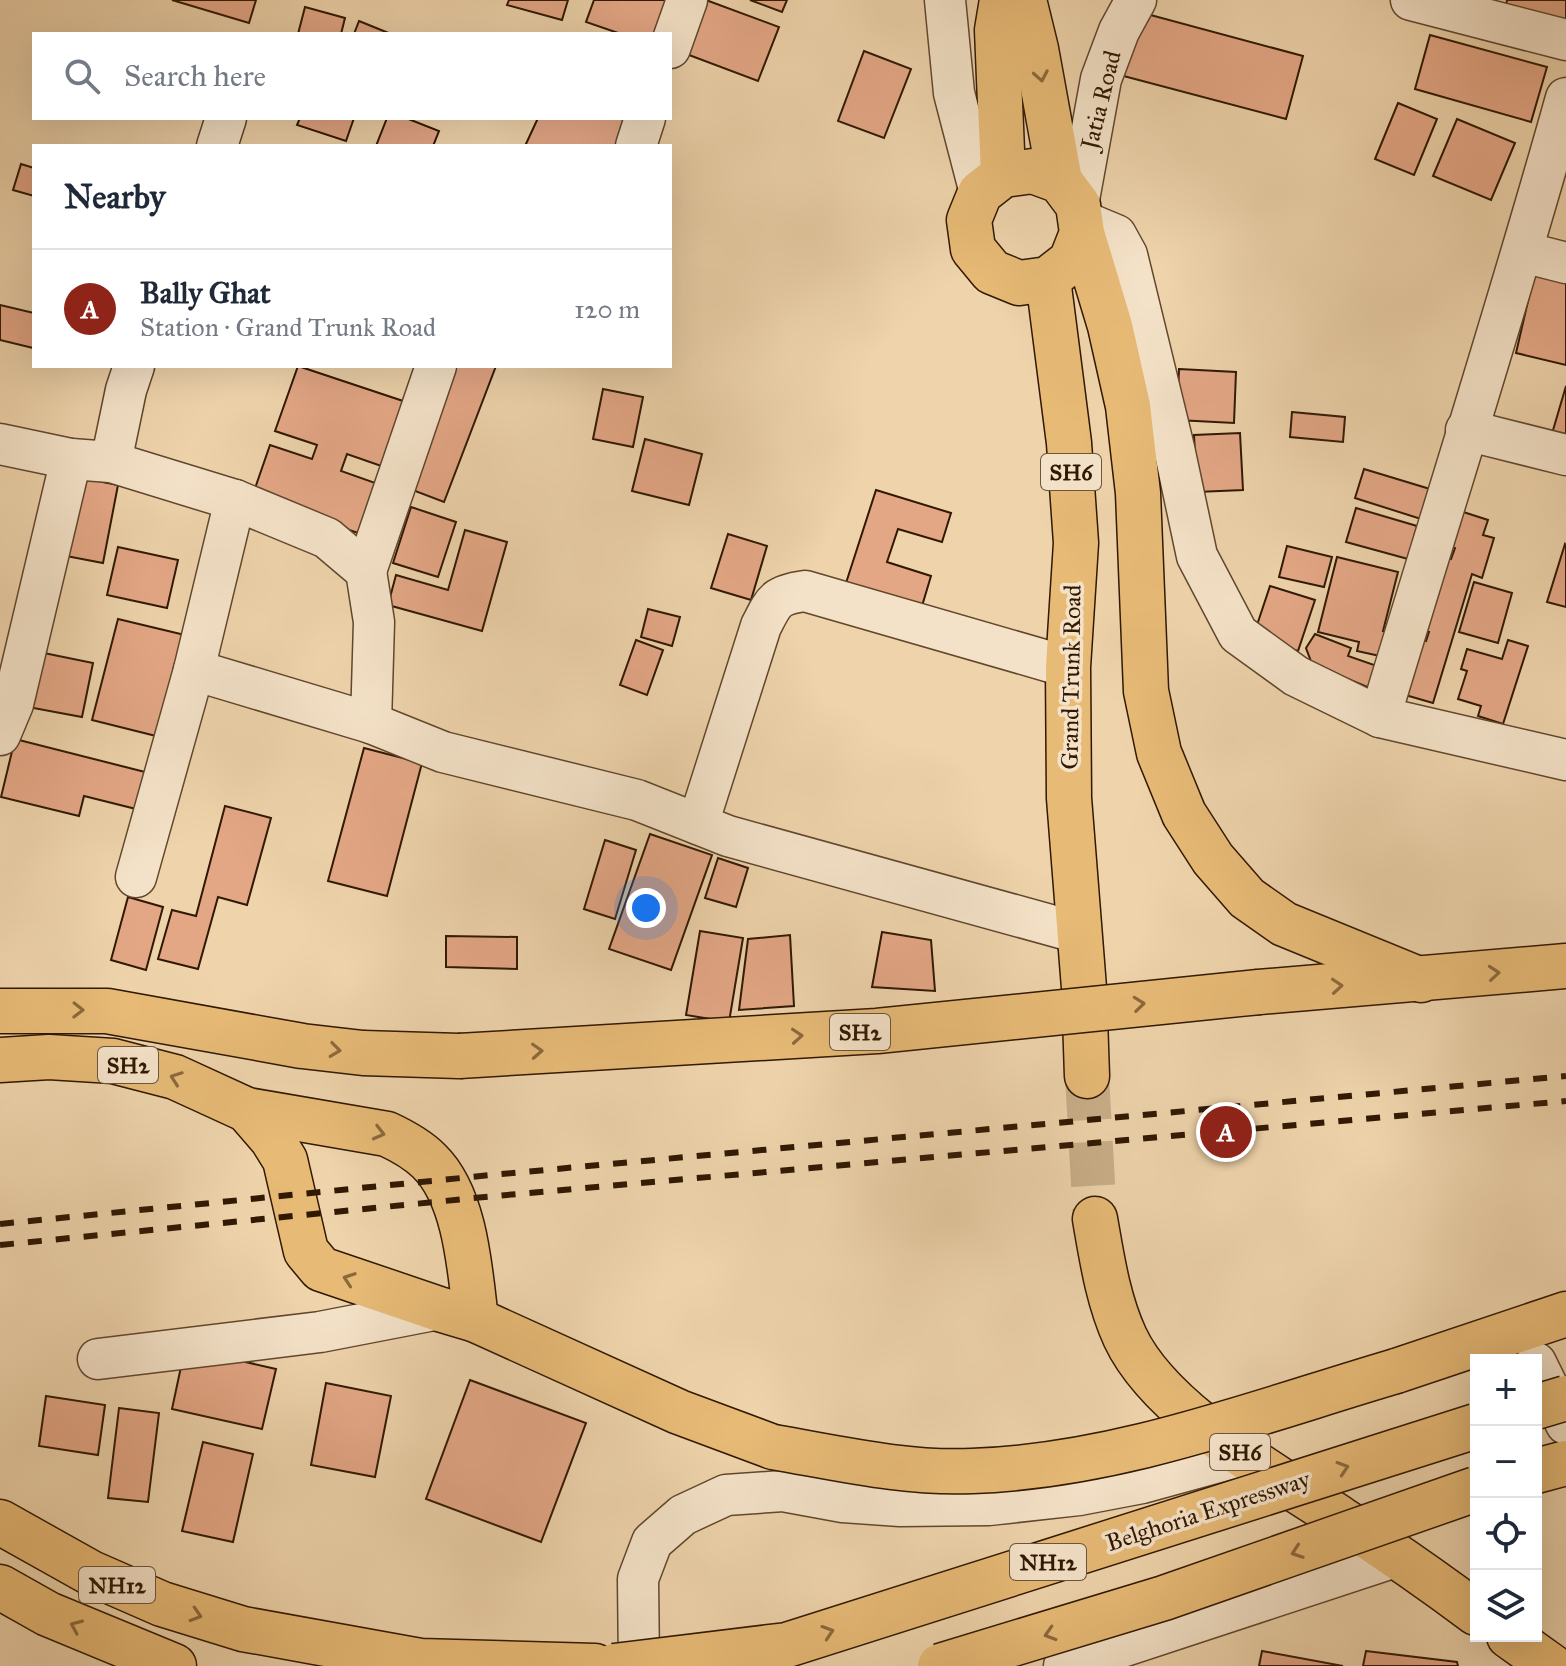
<!DOCTYPE html>
<meta charset="utf-8">
<style>
:root{--surface:#fff;--page:#f2f2f3;--text:#1f2937;--muted:#747a83;--line:#e0e1e3;--accent:#8f2418}
body{margin:0;font-family:"IM FELL Great Primer",serif;background:var(--page);color:var(--text)}
.controls{position:absolute;right:24px;bottom:24px;display:grid;overflow:hidden;border-radius:0px;box-shadow:0 8px 32px #0002}
.controls button{width:72px;height:72px;display:grid;place-items:center;padding:0;border:0;border-bottom:2px solid var(--line);background:var(--surface);color:var(--text);font:40px sans-serif}
.you{position:absolute;left:646px;top:908px;width:28px;height:28px;margin:-20px;border:6px solid #fff;border-radius:50%;background:#1a73e8;box-shadow:0 0 0 12px #1a73e833}
.badge{display:grid;place-items:center;width:52px;height:52px;border-radius:50%;background:var(--accent);color:#fff;font-size:26px;font-weight:700}
.pin{position:absolute;translate:-50% -50%;border:4px solid #fff;box-shadow:0 2px 8px #0006}
.list{margin:0;padding:0;list-style:none}
h2{display:flex;justify-content:space-between;align-items:center;height:104px;margin:0;padding:0 32px;font-size:34px}
h2 small{font-size:26px;font-weight:400;color:var(--muted)}
.list li{display:grid;grid-template-columns:52px 1fr auto;gap:24px;align-items:center;box-sizing:border-box;height:120px;padding:0 32px;border-top:2px solid var(--line)}
.list b{display:block;font-size:30px;white-space:nowrap}
.list p{margin:0;font-size:26px;white-space:nowrap;color:var(--muted)}
.list em{font-size:26px;font-style:normal;color:var(--muted)}
.icon{flex:none;width:44px;height:44px;fill:none;stroke:currentColor;stroke-width:2;stroke-linecap:round;stroke-linejoin:round}
.map{position:relative;flex:none;width:1566px;height:1666px;overflow:hidden}
.search{position:absolute;background:var(--surface);box-shadow:0 8px 32px #0002;left:32px;top:32px;width:640px;height:88px;display:flex;align-items:center;gap:20px;box-sizing:border-box;padding:0 28px;border-radius:0px;color:var(--muted);font-size:30px}
.panel{position:absolute;background:var(--surface);box-shadow:0 8px 32px #0002;left:32px;top:144px;width:640px;height:224px;border-radius:0px}
.map>svg:first-child{display:block}
</style>
<div class="map">
<svg width="1566" height="1666" viewBox="0 0 1566 1666">
<rect width="100%" height="100%" fill="#eed3ab"/>
<filter id="stains"><feTurbulence type="fractalNoise" baseFrequency=".0025" numOctaves="4"/><feColorMatrix values="0 0 0 0 .2 0 0 0 0 .09 0 0 0 0 .02 0 0 0 .5 -.17"/></filter>
<radialGradient id="worn" r=".72"><stop offset=".6" stop-color="#630" stop-opacity="0"/><stop offset="1" stop-color="#630" stop-opacity=".3"/></radialGradient>
<g fill="#e4a786" stroke="#301803" stroke-width="2">
<path d="M172 0H256L249 23Z"/>
<path d="M509 0H568L562 20 507 5Z"/>
<path d="M594 0H671L659 34H621L586 22Z"/>
<path d="M706 0 779 27 758 81 673 49Z"/>
<path d="M750 0H787L782 12Z"/>
<path d="M1507 0H1566V25L1505 11Z"/>
<path d="M305 7 345 18 341 34H298Z"/>
<path d="M1132 10 1303 56 1286 119 1116 74Z"/>
<path d="M359 21 391 34H354Z"/>
<path d="M1430 35 1547 67 1531 122 1415 89Z"/>
<path d="M864 51 911 69 884 138 838 121Z"/>
<path d="M1398 103 1437 119 1414 175 1375 159Z"/>
<path d="M300 118H354L346 141 297 125Z"/>
<path d="M387 118H406L439 131 433 146H376Z"/>
<path d="M538 118H629L616 146H525Z"/>
<path d="M1457 119 1515 143 1491 200 1433 176Z"/>
<path d="M21 164 34 168V196L13 190Z"/>
<path d="M1534 275 1566 283V365L1516 353Z"/>
<path d="M0 305 34 313 33 348 0 340Z"/>
<path d="M298 366 409 403 387 468 347 454 341 471 381 485 364 535 252 497 270 445 312 459 317 445 275 431Z"/>
<path d="M447 366H496L444 502 402 486Z"/>
<path d="M1179 369 1236 372 1234 423 1177 420Z"/>
<path d="M1566 386V442L1551 437Z"/>
<path d="M603 389 643 397 633 447 593 439Z"/>
<path d="M1292 412 1345 417 1343 442 1290 437Z"/>
<path d="M1240 433 1243 490 1197 492 1194 435Z"/>
<path d="M645 439 702 454 689 505 632 491Z"/>
<path d="M1364 469 1430 489 1421 519 1355 498Z"/>
<path d="M82 478 118 485 103 563 66 556Z"/>
<path d="M876 490 951 513 942 542 898 529 887 562 931 576 922 606 846 583Z"/>
<path d="M411 507 456 522 438 577 393 563Z"/>
<path d="M1356 508 1417 526 1408 559 1346 542Z"/>
<path d="M1451 508 1488 520 1483 535 1494 538 1482 578 1472 574 1433 703 1395 692 1412 637 1426 641 1429 632 1415 628 1437 554 1451 559 1455 548 1440 543Z"/>
<path d="M465 530 507 542 482 631 388 605 396 575 448 590Z"/>
<path d="M728 534 767 546 751 600 711 588Z"/>
<path d="M1565 544 1566 545V607L1547 602Z"/>
<path d="M1287 546 1332 557 1324 587 1279 577Z"/>
<path d="M118 547 178 560 167 608 107 595Z"/>
<path d="M1337 557 1398 572 1383 631H1386L1380 656 1357 651 1359 642 1318 632Z"/>
<path d="M1474 582 1512 593 1498 643 1459 632Z"/>
<path d="M1270 586 1315 600 1298 651 1253 637Z"/>
<path d="M648 609 680 617 672 646 641 637Z"/>
<path d="M118 619 189 636 164 738 92 720Z"/>
<path d="M1315 634 1351 648 1348 656 1380 667 1372 689 1312 664 1306 648Z"/>
<path d="M636 640 663 650 647 695 620 685Z"/>
<path d="M1508 640 1528 646 1503 724 1478 716 1481 706 1458 699 1467 671 1461 669 1467 649 1502 659Z"/>
<path d="M39 652 93 663 82 717 28 707Z"/>
<path d="M15 739 149 773 140 810 84 796 79 816 1 797Z"/>
<path d="M364 748 422 763 387 896 328 881Z"/>
<path d="M225 806 271 818 247 905 218 897 198 969 158 959 172 910 196 916Z"/>
<path d="M650 834 712 855 671 970 609 949Z"/>
<path d="M605 840 636 850 615 919 584 909Z"/>
<path d="M718 858 748 868 736 907 705 898Z"/>
<path d="M128 897 163 907 146 970 111 960Z"/>
<path d="M700 931 743 938 729 1022 686 1015Z"/>
<path d="M882 932 931 940 935 991 872 987Z"/>
<path d="M790 935 794 1006 739 1010 748 939Z"/>
<path d="M446 936 517 937V969L446 967Z"/>
<path d="M185 1348 276 1369 262 1429 172 1409Z"/>
<path d="M470 1380 586 1423 541 1542 426 1499Z"/>
<path d="M326 1383 391 1396 375 1477 311 1465Z"/>
<path d="M46 1396 105 1405 98 1455 39 1446Z"/>
<path d="M119 1408 159 1413 148 1502 108 1498Z"/>
<path d="M203 1442 253 1454 233 1542 182 1531Z"/>
<path d="M1262 1651 1343 1666H1259Z"/>
<path d="M1366 1651 1457 1662 1458 1666H1363Z"/>
</g>
<g fill="none" stroke-linecap="round" stroke-linejoin="round">
<path stroke="#c8ae89" stroke-width="44" stroke-dasharray="44 22" stroke-linecap="butt" d="M1087 1076 1095 1219"/>
<defs>
<g id="street">
<path d="M945 0 954 93 980 193"/>
<path d="M1411 0 1566 40"/>
<path d="M670 48 687 0"/>
<path d="M217 146 226 118"/>
<path d="M636 146 645 118"/>
<path d="M1078 205 1101 79 1119 31 1136 0"/>
<path d="M1080 220 1116 235 1127 255 1174 448 1197 556 1238 634 1296 676 1380 717 1566 760"/>
<path d="M1523 252 1566 263"/>
<path d="M1466 430 1566 455"/>
<path d="M0 444 71 459 111 462 235 500 327 538 366 571 374 622 371 723 443 752 637 800 728 836 1079 933"/>
<path d="M111 462 126 390 134 366"/>
<path d="M366 571 436 366"/>
<path d="M194 670 371 723"/>
<path d="M1380 717C1442 511 1508 306 1566 98"/>
<path d="M0 735 13 704 71 459"/>
<path d="M698 824 761 626C774 601 775 595 805 591L1068 667"/>
<path d="M136 877 194 670 235 500"/>
<path d="M98 1359 320 1332 439 1309"/>
<path d="M1536 1363 1566 1424"/>
<path d="M639 1666 638 1579 652 1542 683 1515 726 1495 783 1491 843 1502 900 1506 989 1505 1079 1495 1142 1483 1244 1455"/>
<path d="M1064 1666 1398 1556"/>
</g>
<g id="primary">
<path d="M1002 0 997 30 1003 175"/>
<path d="M1024 0 1036 49 1060 181"/>
<path d="M1082 233 1071 261 1048 279 1019 283 992 272 973 249 969 220 980 193 1003 175 1033 171 1060 181 1078 205 1082 233 1110 326 1128 406 1138 493 1146 691 1159 753 1184 814 1213 859 1247 898 1284 924 1421 980"/>
<path d="M1048 279 1069 443 1076 543 1068 667 1069 798 1084 988 1087 1076"/>
<path d="M1259 992 1566 966"/>
<path d="M0 1011H107L302 1046 363 1053 459 1056"/>
<path d="M0 1060 49 1057 113 1061 175 1077 247 1110 387 1134C402 1141 417 1149 429 1161 466 1197 470 1271 476 1320"/>
<path d="M247 1110 272 1139 285 1160 306 1251 321 1269 439 1309 476 1320 679 1412 773 1447"/>
<path d="M1095 1219C1102 1259 1108 1300 1125 1337 1160 1412 1273 1474 1341 1519 1387 1549 1432 1580 1476 1613"/>
<path d="M1396 1371 1566 1314"/>
<path d="M1509 1636 1551 1666"/>
</g>
<g id="highway">
<path d="M1536 1471 1566 1463"/>
<path d="M0 1522 91 1573 162 1604 243 1629 420 1661 595 1666"/>
<path d="M0 1587 48 1614 174 1666"/>
</g>
</defs>
<use href="#street" stroke="#60472d" stroke-width="43"/>
<use href="#primary" stroke="#301803" stroke-width="47"/>
<use href="#highway" stroke="#301803" stroke-width="47"/>
<use href="#street" stroke="#f4e2c8" stroke-width="40"/>
<use href="#primary" stroke="#e7ba76" stroke-width="44"/>
<use href="#highway" stroke="#e7ba76" stroke-width="44"/>
<g stroke="#301803" stroke-width="6" stroke-dasharray="14 14" stroke-linecap="butt">
<path d="M0 1224 491 1175 1566 1076"/>
<path d="M0 1245 495 1196 1566 1101"/>
</g>
<defs>
<g id="primary-bridge">
<path d="M459 1056 877 1031 1259 992"/>
<path d="M773 1447C838 1458 905 1474 972 1471 1118 1466 1257 1412 1396 1371"/>
</g>
<g id="highway-bridge">
<path d="M1536 1407 1566 1398"/>
<path d="M614 1666 787 1645 1476 1426"/>
<path d="M940 1666 1164 1598 1476 1489"/>
</g>
</defs>
<use href="#primary-bridge" stroke="#301803" stroke-width="47" stroke-linecap="butt"/>
<use href="#highway-bridge" stroke="#301803" stroke-width="47" stroke-linecap="butt"/>
<use href="#primary-bridge" stroke="#e7ba76" stroke-width="44"/>
<use href="#highway-bridge" stroke="#e7ba76" stroke-width="44"/>
</g>
<defs><path id="oneway-chevron" d="M-2-3.5L2.5 0L-2 3.5" fill="none" stroke-width="1.6" stroke-linecap="round" stroke-linejoin="round" transform="scale(2)"/></defs>
<g stroke="#8c693c">
<use href="#oneway-chevron" transform="translate(1041 76) rotate(80)"/>
<use href="#oneway-chevron" transform="translate(1494 973) rotate(-5)"/>
<use href="#oneway-chevron" transform="translate(1337 986) rotate(-4)"/>
<use href="#oneway-chevron" transform="translate(1139 1004) rotate(-6)"/>
<use href="#oneway-chevron" transform="translate(78 1010) rotate(1)"/>
<use href="#oneway-chevron" transform="translate(797 1036) rotate(-4)"/>
<use href="#oneway-chevron" transform="translate(335 1050) rotate(7)"/>
<use href="#oneway-chevron" transform="translate(537 1051) rotate(-3)"/>
<use href="#oneway-chevron" transform="translate(176 1078) rotate(-160)"/>
<use href="#oneway-chevron" transform="translate(379 1133) rotate(14)"/>
<use href="#oneway-chevron" transform="translate(349 1279) rotate(-161)"/>
<use href="#oneway-chevron" transform="translate(1343 1468) rotate(-18)"/>
<use href="#oneway-chevron" transform="translate(1297 1552) rotate(161)"/>
<use href="#oneway-chevron" transform="translate(196 1615) rotate(17)"/>
<use href="#oneway-chevron" transform="translate(76 1626) rotate(-157)"/>
<use href="#oneway-chevron" transform="translate(828 1632) rotate(-18)"/>
<use href="#oneway-chevron" transform="translate(1050 1634) rotate(163)"/>
</g>
<g text-anchor="middle" stroke-width="7" stroke-linejoin="round" paint-order="stroke">
<g fill="#f4e2c8" stroke="#6b553e" stroke-width="2">
<rect x="1041" y="454" width="60" height="36" rx="6"/>
<rect x="830" y="1014" width="60" height="36" rx="6"/>
<rect x="98" y="1047" width="60" height="36" rx="6"/>
<rect x="1210" y="1434" width="60" height="36" rx="6"/>
<rect x="1010" y="1544" width="76" height="36" rx="6"/>
<rect x="79" y="1567" width="76" height="36" rx="6"/>
</g>
<g font-size="22" font-weight="bold" fill="#301803">
<text x="1071" y="480">SH6</text>
<text x="860" y="1040">SH2</text>
<text x="128" y="1073">SH2</text>
<text x="1240" y="1460">SH6</text>
<text x="1048" y="1570">NH12</text>
<text x="117" y="1593">NH12</text>
</g>
<g font-size="24" fill="#301803" stroke="#f4e2c8">
<text transform="translate(1101 100) rotate(-76)" y="8">Jatia Road</text>
<text transform="translate(1071 677) rotate(-89)" y="8">Grand Trunk Road</text>
<text transform="translate(1208 1511) rotate(-18)" y="8">Belghoria Expressway</text>
</g>
</g>
<rect width="100%" height="100%" filter="url(#stains)"/>
<rect width="100%" height="100%" fill="url(#worn)"/>
</svg>
<div class="controls">
<button>+</button>
<button>−</button>
<button><svg class="icon" aria-label="locate" viewBox="0 0 24 24"><circle cx="12" cy="12" r="6"/><path d="M12 2v4M12 18v4M2 12h4M18 12h4"/></svg></button>
<button><svg class="icon" aria-label="layers" viewBox="0 0 24 24"><path d="M12 4l9 5-9 5-9-5zM3 14l9 5 9-5"/></svg></button>
</div>
<div class="you"></div>
<div class="pin badge" style="left:1226px;top:1132px">A</div>
<div class="search"><svg class="icon" aria-label="search" viewBox="0 0 24 24"><circle cx="10" cy="10" r="6"/><path d="M15 15l6 6"/></svg>Search here</div>
<section class="panel">
<h2>Nearby<small></small></h2>
<ul class="list">
<li><span class="badge">A</span><div><b>Bally Ghat</b><p>Station · Grand Trunk Road</p></div><em>120 m</em></li>
</ul>
</section>
</div>
